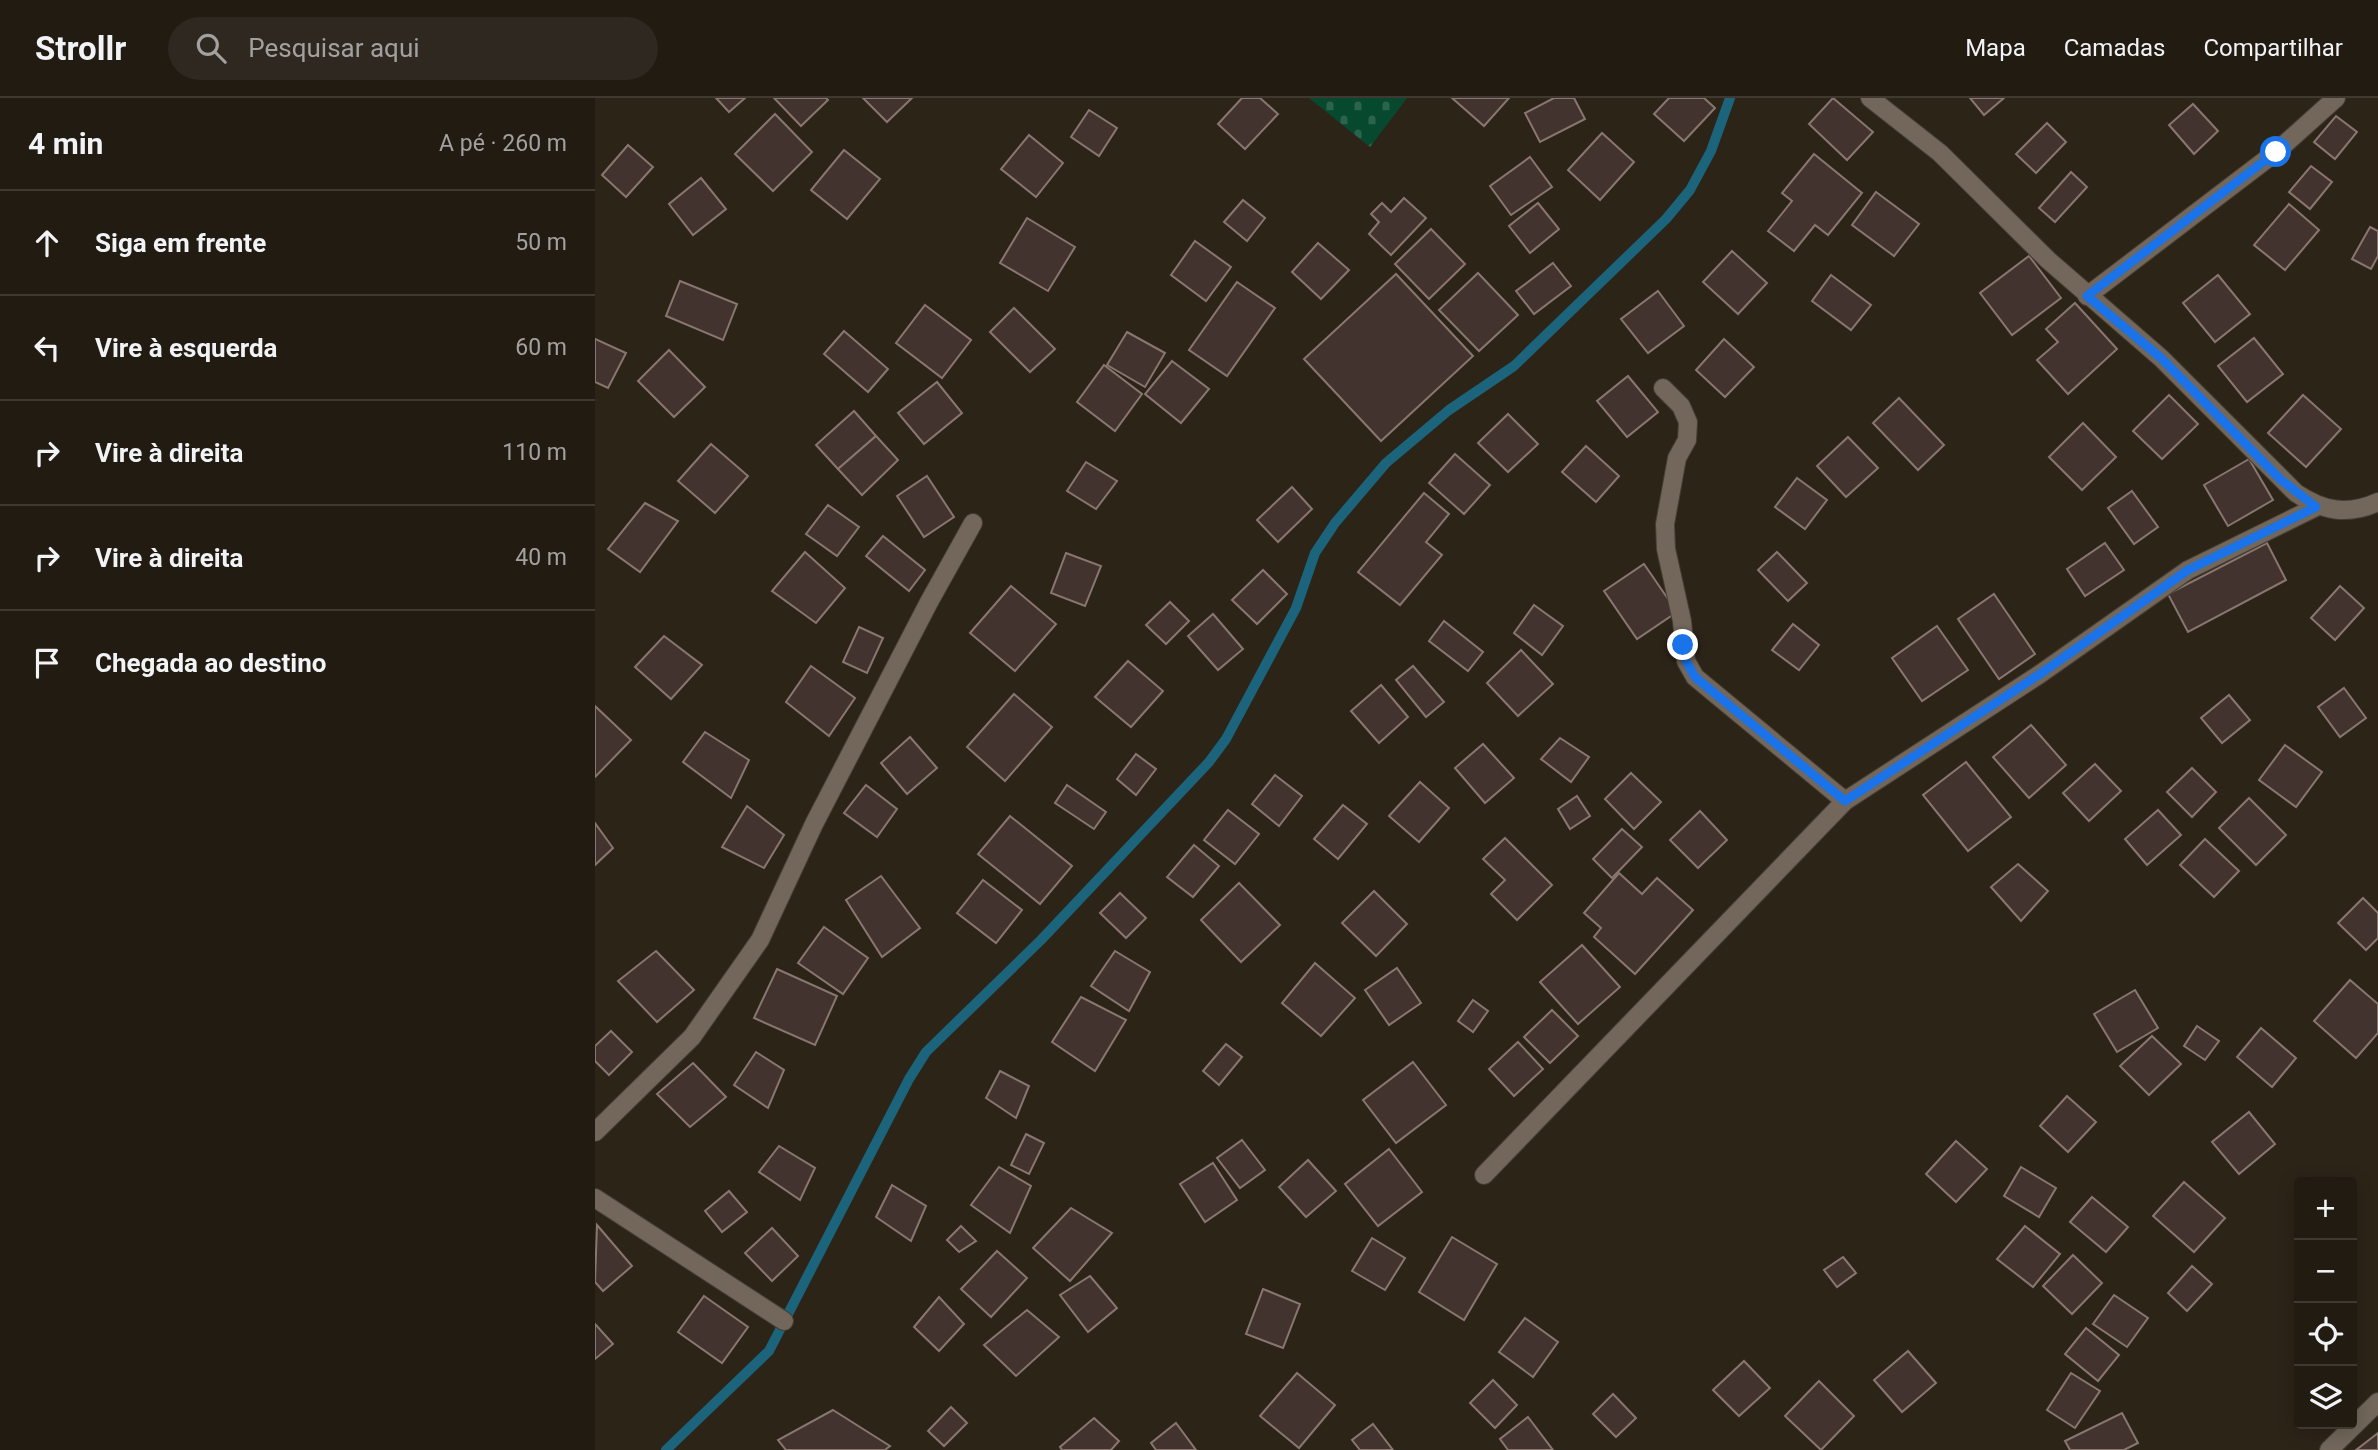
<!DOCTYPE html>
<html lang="pt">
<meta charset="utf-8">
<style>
:root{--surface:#221b12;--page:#2e2820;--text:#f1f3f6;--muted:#a2a19f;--line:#3f3932}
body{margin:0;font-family:Roboto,sans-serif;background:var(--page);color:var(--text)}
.controls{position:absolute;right:21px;bottom:21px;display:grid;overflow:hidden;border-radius:7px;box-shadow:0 4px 18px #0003}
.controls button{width:63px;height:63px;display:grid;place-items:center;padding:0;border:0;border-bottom:2px solid var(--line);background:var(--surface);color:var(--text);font:35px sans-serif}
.stop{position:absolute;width:21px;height:21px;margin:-16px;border:5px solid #1a73e8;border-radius:50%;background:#fff}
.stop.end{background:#1a73e8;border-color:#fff;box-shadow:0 2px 7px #0008}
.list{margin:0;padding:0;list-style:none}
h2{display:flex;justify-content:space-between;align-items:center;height:91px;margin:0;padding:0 28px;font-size:30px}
h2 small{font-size:23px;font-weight:400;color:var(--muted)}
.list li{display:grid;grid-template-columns:46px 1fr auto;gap:21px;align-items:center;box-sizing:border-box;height:105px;padding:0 28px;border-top:2px solid var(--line)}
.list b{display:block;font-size:26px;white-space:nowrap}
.list em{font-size:23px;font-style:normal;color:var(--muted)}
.icon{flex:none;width:38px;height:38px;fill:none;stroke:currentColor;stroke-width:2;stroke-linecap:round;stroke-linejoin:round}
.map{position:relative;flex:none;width:1783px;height:1352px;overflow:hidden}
header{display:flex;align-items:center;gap:42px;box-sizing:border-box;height:98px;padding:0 35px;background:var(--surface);border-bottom:2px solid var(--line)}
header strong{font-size:33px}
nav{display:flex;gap:38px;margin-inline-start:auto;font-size:24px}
.search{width:490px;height:63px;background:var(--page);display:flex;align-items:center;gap:18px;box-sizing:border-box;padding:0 24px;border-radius:38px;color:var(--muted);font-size:26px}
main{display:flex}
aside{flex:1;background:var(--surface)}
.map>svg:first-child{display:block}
</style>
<header>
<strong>Strollr</strong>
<div class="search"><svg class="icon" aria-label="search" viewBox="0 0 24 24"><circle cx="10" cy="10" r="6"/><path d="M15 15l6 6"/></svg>Pesquisar aqui</div>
<nav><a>Mapa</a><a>Camadas</a><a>Compartilhar</a></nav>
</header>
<main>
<aside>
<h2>4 min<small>A pé · 260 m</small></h2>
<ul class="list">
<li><svg class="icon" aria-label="ahead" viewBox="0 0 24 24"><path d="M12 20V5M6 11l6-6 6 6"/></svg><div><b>Siga em frente</b></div><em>50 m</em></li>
<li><svg class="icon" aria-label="left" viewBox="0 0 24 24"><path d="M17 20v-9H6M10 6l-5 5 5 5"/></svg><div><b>Vire à esquerda</b></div><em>60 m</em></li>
<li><svg class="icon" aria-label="right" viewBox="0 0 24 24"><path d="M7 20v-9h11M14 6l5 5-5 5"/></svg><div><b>Vire à direita</b></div><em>110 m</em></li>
<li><svg class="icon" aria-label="right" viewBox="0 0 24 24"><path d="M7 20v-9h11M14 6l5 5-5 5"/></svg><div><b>Vire à direita</b></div><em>40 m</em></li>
<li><svg class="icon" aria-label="arrive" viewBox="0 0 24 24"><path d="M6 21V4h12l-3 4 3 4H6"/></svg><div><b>Chegada ao destino</b></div></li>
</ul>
</aside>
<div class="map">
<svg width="1783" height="1352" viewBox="0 0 1783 1352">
<defs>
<pattern id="cemetery-stones" width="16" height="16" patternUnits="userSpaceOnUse" patternTransform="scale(1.75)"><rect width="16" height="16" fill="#07492f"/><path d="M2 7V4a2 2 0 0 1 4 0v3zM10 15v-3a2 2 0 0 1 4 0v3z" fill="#2b634c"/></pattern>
</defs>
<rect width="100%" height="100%" fill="#2d2418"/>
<path fill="url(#cemetery-stones)" d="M714 0H812L775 49Z"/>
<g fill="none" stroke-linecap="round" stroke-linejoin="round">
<path stroke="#1b647b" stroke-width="10" d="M71 1352 174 1253 314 981 331 954 446 842 614 664 631 641 701 510 720 455 740 425 791 365 854 312 919 268 1071 121 1095 92 1116 53 1135 0"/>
</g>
<g fill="#43332e" stroke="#897670" stroke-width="2">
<path d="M121 0H150L134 14Z"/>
<path d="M179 0H231L233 2 206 28Z"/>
<path d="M268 0H317L292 24Z"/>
<path d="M647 0H665L683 16 650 51 623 26Z"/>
<path d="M857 0H914L889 28Z"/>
<path d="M959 0H979L990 21 945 44 930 15Z"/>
<path d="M1074 0H1109L1120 10 1089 43 1059 16Z"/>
<path d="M1238 0 1278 34 1252 62 1214 26Z"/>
<path d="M1375 0H1409L1389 17Z"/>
<path d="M1598 6 1623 33 1599 56 1574 27Z"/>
<path d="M494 12 522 30 504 58 476 39Z"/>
<path d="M180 16 217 54 178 93 140 56Z"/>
<path d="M1741 18 1762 34 1740 61 1719 44Z"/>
<path d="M1452 25 1471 44 1441 75 1421 56Z"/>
<path d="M1007 35 1039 64 1005 102 973 72Z"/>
<path d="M434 37 468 65 441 99 406 71Z"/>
<path d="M33 47 58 69 31 99 7 77Z"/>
<path d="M249 52 285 81 252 121 216 92Z"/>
<path d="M1219 56 1267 95 1233 137 1220 127 1199 153 1173 133 1197 103 1187 95Z"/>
<path d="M935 59 957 89 916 117 895 88Z"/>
<path d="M1716 68 1737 84 1715 111 1694 94Z"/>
<path d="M1476 74 1492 89 1460 124 1444 110Z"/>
<path d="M106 80 131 111 98 137 74 106Z"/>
<path d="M1281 94 1324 126 1299 158 1257 127Z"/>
<path d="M809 100 831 120 796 157 774 136 784 124 776 116 787 105 796 114Z"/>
<path d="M648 102 670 120 652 143 629 124Z"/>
<path d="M943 105 964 131 935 155 914 128Z"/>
<path d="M1694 106 1724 132 1690 172 1659 147Z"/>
<path d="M432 120 480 149 453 193 405 165Z"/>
<path d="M1775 129 1783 133V158L1776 171 1757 161Z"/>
<path d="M836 131 870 166 834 201 800 166Z"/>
<path d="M600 143 636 169 611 203 576 177Z"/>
<path d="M723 145 754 172 726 201 697 174Z"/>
<path d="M1137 153 1172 185 1143 216 1108 184Z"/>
<path d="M1434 158 1466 200 1417 237 1385 195Z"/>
<path d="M958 165 976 188 939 216 921 193Z"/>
<path d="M883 175 923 217 884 253 844 212Z"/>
<path d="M801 176 878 258 786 343 709 261Z"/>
<path d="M1236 177 1276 207 1256 232 1217 203Z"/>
<path d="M1623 177 1655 216 1620 244 1588 205Z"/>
<path d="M85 183 142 206 128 242 71 218Z"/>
<path d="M642 184 680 210 632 278 594 252Z"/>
<path d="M1063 193 1089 228 1053 255 1026 221Z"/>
<path d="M1480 205 1522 251 1473 296 1442 262 1463 244 1451 231Z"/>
<path d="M330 207 376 242 347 280 301 245Z"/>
<path d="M419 210 460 251 435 274 395 234Z"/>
<path d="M249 233 293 271 273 294 229 256Z"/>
<path d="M532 234 570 255 550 289 512 267Z"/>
<path d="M1659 240 1688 276 1652 304 1623 268Z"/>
<path d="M0 241 31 255 13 290 0 284Z"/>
<path d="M1129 241 1159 269 1130 299 1101 272Z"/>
<path d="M74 252 110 289 79 319 43 283Z"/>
<path d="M577 263 614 291 586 325 550 296Z"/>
<path d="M509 267 547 296 520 333 482 304Z"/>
<path d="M1033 278 1063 314 1032 339 1002 303Z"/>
<path d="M342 284 367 315 329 346 303 315Z"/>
<path d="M1574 297 1603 326 1567 361 1538 333Z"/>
<path d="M1708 297 1746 331 1711 369 1673 335Z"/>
<path d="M1304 300 1349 347 1323 372 1278 325Z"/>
<path d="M259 313 281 338 243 371 221 347Z"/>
<path d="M913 316 943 346 913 374 883 345Z"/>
<path d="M1488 325 1521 359 1487 392 1454 359Z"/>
<path d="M281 338 303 362 267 397 243 371Z"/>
<path d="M1253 339 1283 370 1251 399 1222 368Z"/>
<path d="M116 346 153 378 120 415 83 383Z"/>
<path d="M991 348 1024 378 1001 404 967 374Z"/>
<path d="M860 356 895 387 869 416 834 385Z"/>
<path d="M1654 361 1678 402 1633 428 1609 387Z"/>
<path d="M491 364 522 383 501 411 472 393Z"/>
<path d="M332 378 359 419 329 439 302 398Z"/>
<path d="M1202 380 1232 402 1210 431 1180 409Z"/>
<path d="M697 389 717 411 683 444 662 422Z"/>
<path d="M1537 393 1563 429 1539 446 1513 410Z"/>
<path d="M829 395 854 416 831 444 847 457 805 507 763 474Z"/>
<path d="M50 405 83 423 45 474 13 451Z"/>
<path d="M233 407 264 429 242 458 211 436Z"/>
<path d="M288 438 330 472 314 493 271 458Z"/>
<path d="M1510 445 1529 472 1490 498 1472 471Z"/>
<path d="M1672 445 1691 482 1593 534 1573 496Z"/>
<path d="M210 454 250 490 221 525 177 493Z"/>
<path d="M1182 454 1212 485 1193 503 1163 472Z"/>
<path d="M471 455 506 468 490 508 456 495Z"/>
<path d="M1049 466 1082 514 1042 541 1009 493Z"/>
<path d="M668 472 692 496 662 526 637 502Z"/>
<path d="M416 488 461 526 420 573 375 535Z"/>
<path d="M1745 488 1769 510 1740 542 1716 520Z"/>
<path d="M1399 496 1440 556 1404 581 1363 521Z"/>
<path d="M575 504 594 523 571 546 551 527Z"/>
<path d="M939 507 968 528 947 557 919 535Z"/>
<path d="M618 516 648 551 623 572 593 538Z"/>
<path d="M849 523 888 554 873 573 834 543Z"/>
<path d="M1198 526 1224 547 1204 572 1177 552Z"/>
<path d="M1342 528 1373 572 1327 603 1297 560Z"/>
<path d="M264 529 288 540 272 575 248 564Z"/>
<path d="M69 538 107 567 76 601 40 569Z"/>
<path d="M926 552 958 586 923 618 892 585Z"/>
<path d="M533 563 568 593 536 629 500 599Z"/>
<path d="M216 568 260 600 234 638 191 604Z"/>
<path d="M818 568 849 604 831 619 801 582Z"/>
<path d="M786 587 813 619 784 645 756 613Z"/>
<path d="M1749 590 1771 620 1745 639 1723 609Z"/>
<path d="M419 596 457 629 410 683 372 649Z"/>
<path d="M1634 597 1655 622 1627 645 1606 620Z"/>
<path d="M0 608 36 642 0 679Z"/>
<path d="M1436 627 1471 667 1434 700 1398 659Z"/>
<path d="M110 634 154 662 136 700 88 664Z"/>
<path d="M315 639 342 670 312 696 286 665Z"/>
<path d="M965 640 994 659 976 684 946 661Z"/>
<path d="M888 646 919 680 890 705 860 670Z"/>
<path d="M1690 647 1727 674 1701 709 1664 682Z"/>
<path d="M541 656 561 671 541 697 522 681Z"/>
<path d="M1371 664 1416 719 1373 753 1328 697Z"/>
<path d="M1500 666 1526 693 1494 723 1468 695Z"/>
<path d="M1597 670 1621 694 1597 719 1572 694Z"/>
<path d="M1036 675 1066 704 1039 731 1010 701Z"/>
<path d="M680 677 707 698 684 728 657 706Z"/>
<path d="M825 684 854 710 824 744 794 718Z"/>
<path d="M271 687 302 711 282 739 249 715Z"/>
<path d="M472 687 511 714 499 731 460 705Z"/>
<path d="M982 698 995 718 975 731 963 711Z"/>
<path d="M1654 700 1691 737 1661 767 1624 730Z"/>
<path d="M748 707 772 726 743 761 719 741Z"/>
<path d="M152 708 189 737 169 770 127 749Z"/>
<path d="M633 712 664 736 640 766 609 742Z"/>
<path d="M1563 712 1586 737 1552 767 1530 741Z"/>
<path d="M1105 713 1132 742 1103 770 1075 742Z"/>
<path d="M415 718 477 768 445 806 383 756Z"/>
<path d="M0 725 18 750 0 767Z"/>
<path d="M1027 731 1047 749 1017 780 998 761Z"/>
<path d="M910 740 957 787 922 822 896 796 910 782 888 761Z"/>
<path d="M1610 741 1644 773 1619 799 1585 767Z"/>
<path d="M599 747 624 768 598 799 572 779Z"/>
<path d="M1423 766 1453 793 1426 823 1396 789Z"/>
<path d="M1024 775 1047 796 1062 780 1098 812 1040 876 999 839 1006 830 989 815Z"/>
<path d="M286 778 325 830 287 859 251 802Z"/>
<path d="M388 782 427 812 401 845 362 815Z"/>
<path d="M644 785 685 827 646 864 606 822Z"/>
<path d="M779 793 812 826 781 858 747 825Z"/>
<path d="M525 795 551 820 531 840 505 815Z"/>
<path d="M1768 800 1783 815V840L1771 852 1743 825Z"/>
<path d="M229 829 273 860 248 896 203 865Z"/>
<path d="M987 847 1025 889 983 926 945 884Z"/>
<path d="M61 853 99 892 62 924 23 883Z"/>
<path d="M520 853 555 874 534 913 496 888Z"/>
<path d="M720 865 760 900 726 938 687 905Z"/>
<path d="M802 870 826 905 794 927 770 892Z"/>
<path d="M182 871 242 898 220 947 159 920Z"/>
<path d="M1755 882 1783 906V935L1761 960 1719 923Z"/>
<path d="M1540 892 1563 930 1522 954 1499 916Z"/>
<path d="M486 899 531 922 500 973 457 944Z"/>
<path d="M878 902 893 913 878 934 863 923Z"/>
<path d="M957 912 983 938 955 965 929 939Z"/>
<path d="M1602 928 1624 943 1610 962 1589 948Z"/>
<path d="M1666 930 1701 960 1677 989 1642 959Z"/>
<path d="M16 933 37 954 14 977 0 963V948Z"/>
<path d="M1557 938 1586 966 1554 997 1525 968Z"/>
<path d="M923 944 948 971 919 998 894 971Z"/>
<path d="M631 946 647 959 624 987 608 973Z"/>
<path d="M161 954 189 972 173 1010 139 987Z"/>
<path d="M818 964 851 1007 801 1045 768 1002Z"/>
<path d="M98 965 131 999 95 1029 62 996Z"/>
<path d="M405 973 434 988 421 1020 391 1000Z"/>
<path d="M1472 998 1501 1024 1473 1054 1445 1028Z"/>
<path d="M1654 1014 1680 1046 1644 1076 1617 1044Z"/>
<path d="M431 1036 449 1045 434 1076 416 1067Z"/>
<path d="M647 1042 670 1072 645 1090 622 1060Z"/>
<path d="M1361 1043 1392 1071 1361 1104 1331 1076Z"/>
<path d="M184 1048 220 1070 205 1102 164 1074Z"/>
<path d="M794 1051 827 1094 783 1128 750 1086Z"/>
<path d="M713 1062 741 1093 711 1119 684 1089Z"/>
<path d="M618 1065 642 1102 610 1124 585 1086Z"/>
<path d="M404 1069 436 1088 415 1135 376 1107Z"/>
<path d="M1426 1069 1461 1090 1444 1119 1409 1098Z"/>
<path d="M1589 1084 1630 1120 1599 1154 1558 1118Z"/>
<path d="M297 1087 331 1108 316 1143 281 1119Z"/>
<path d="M134 1093 152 1114 127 1134 110 1113Z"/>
<path d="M1497 1099 1533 1129 1511 1154 1475 1124Z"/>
<path d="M476 1110 517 1135 475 1183 438 1150Z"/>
<path d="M2 1127 37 1168 8 1193 0 1184Z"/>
<path d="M366 1128 381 1143 364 1154 352 1142Z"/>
<path d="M1430 1128 1465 1156 1438 1189 1402 1161Z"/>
<path d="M177 1130 203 1158 177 1183 150 1155Z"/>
<path d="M857 1139 902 1166 869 1222 824 1194Z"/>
<path d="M777 1140 810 1160 790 1192 757 1173Z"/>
<path d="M402 1153 432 1180 396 1219 366 1191Z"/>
<path d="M1478 1157 1507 1185 1477 1216 1448 1188Z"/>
<path d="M1248 1159 1261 1175 1242 1189 1229 1172Z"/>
<path d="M1597 1168 1617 1186 1592 1213 1573 1195Z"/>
<path d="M495 1178 522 1210 493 1234 465 1197Z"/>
<path d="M668 1191 705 1206 688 1250 651 1236Z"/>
<path d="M1519 1197 1553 1220 1532 1249 1498 1226Z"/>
<path d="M109 1198 153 1229 127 1265 83 1234Z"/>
<path d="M344 1199 369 1226 344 1253 319 1229Z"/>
<path d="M432 1212 464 1239 421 1278 389 1247Z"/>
<path d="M930 1220 963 1244 938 1279 904 1254Z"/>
<path d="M0 1226 18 1246 0 1261Z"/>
<path d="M1491 1230 1524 1257 1503 1283 1470 1256Z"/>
<path d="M1313 1253 1341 1285 1307 1314 1279 1282Z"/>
<path d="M1149 1263 1175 1290 1144 1318 1118 1292Z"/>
<path d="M702 1275 740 1307 704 1350 665 1318Z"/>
<path d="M1476 1275 1505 1293 1480 1330 1452 1312Z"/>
<path d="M898 1282 922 1307 900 1330 875 1305Z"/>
<path d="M1224 1283 1259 1318 1226 1352 1190 1318Z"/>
<path d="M1018 1296 1041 1320 1021 1339 998 1316Z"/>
<path d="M356 1309 372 1325 349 1348 333 1333Z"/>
<path d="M238 1312 295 1348 290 1352H191L183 1342Z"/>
<path d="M1527 1315 1543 1345 1529 1352H1475L1470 1343Z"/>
<path d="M933 1319 958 1352H913L905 1341Z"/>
<path d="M499 1320 524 1343 516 1352H467L465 1349Z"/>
<path d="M581 1325 601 1352H561L556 1345Z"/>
<path d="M778 1326 798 1352H765L757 1342Z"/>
<path d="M1783 1335V1352H1761Z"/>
</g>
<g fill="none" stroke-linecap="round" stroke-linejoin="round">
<defs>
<g id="minor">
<path d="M1275 0 1345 55 1453 162 1566 260 1701 395C1728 413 1752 418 1783 404"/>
<path d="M1492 198 1681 54 1741 0"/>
<path d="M1068 290 1086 308 1093 324 1092 342 1082 360 1070 426 1071 451 1087 523 1091 563 1100 579 1250 703"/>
<path d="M0 1034 97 939 165 842 219 726 334 504 378 425"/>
<path d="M889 1077 1250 703 1445 576 1593 472 1721 409"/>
<path d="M0 1100 189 1223"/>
<path d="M1734 1352 1783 1304"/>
</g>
</defs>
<use href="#minor" stroke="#463f35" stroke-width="20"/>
<use href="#minor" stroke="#72675a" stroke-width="18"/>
</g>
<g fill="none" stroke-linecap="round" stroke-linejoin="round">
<path stroke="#1a73e8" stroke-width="9" d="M1088 547 1091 563 1100 579 1250 703 1445 576 1593 472 1721 409 1685 381 1566 260 1492 198 1681 54"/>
</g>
</svg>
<div class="controls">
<button>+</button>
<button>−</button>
<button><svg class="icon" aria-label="locate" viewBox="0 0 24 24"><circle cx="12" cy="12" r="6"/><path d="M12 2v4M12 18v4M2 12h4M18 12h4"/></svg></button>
<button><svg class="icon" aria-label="layers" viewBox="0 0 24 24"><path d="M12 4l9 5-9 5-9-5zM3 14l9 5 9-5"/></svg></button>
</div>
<div class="stop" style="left:1681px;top:54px"></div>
<div class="stop end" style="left:1088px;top:547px"></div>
</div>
</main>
